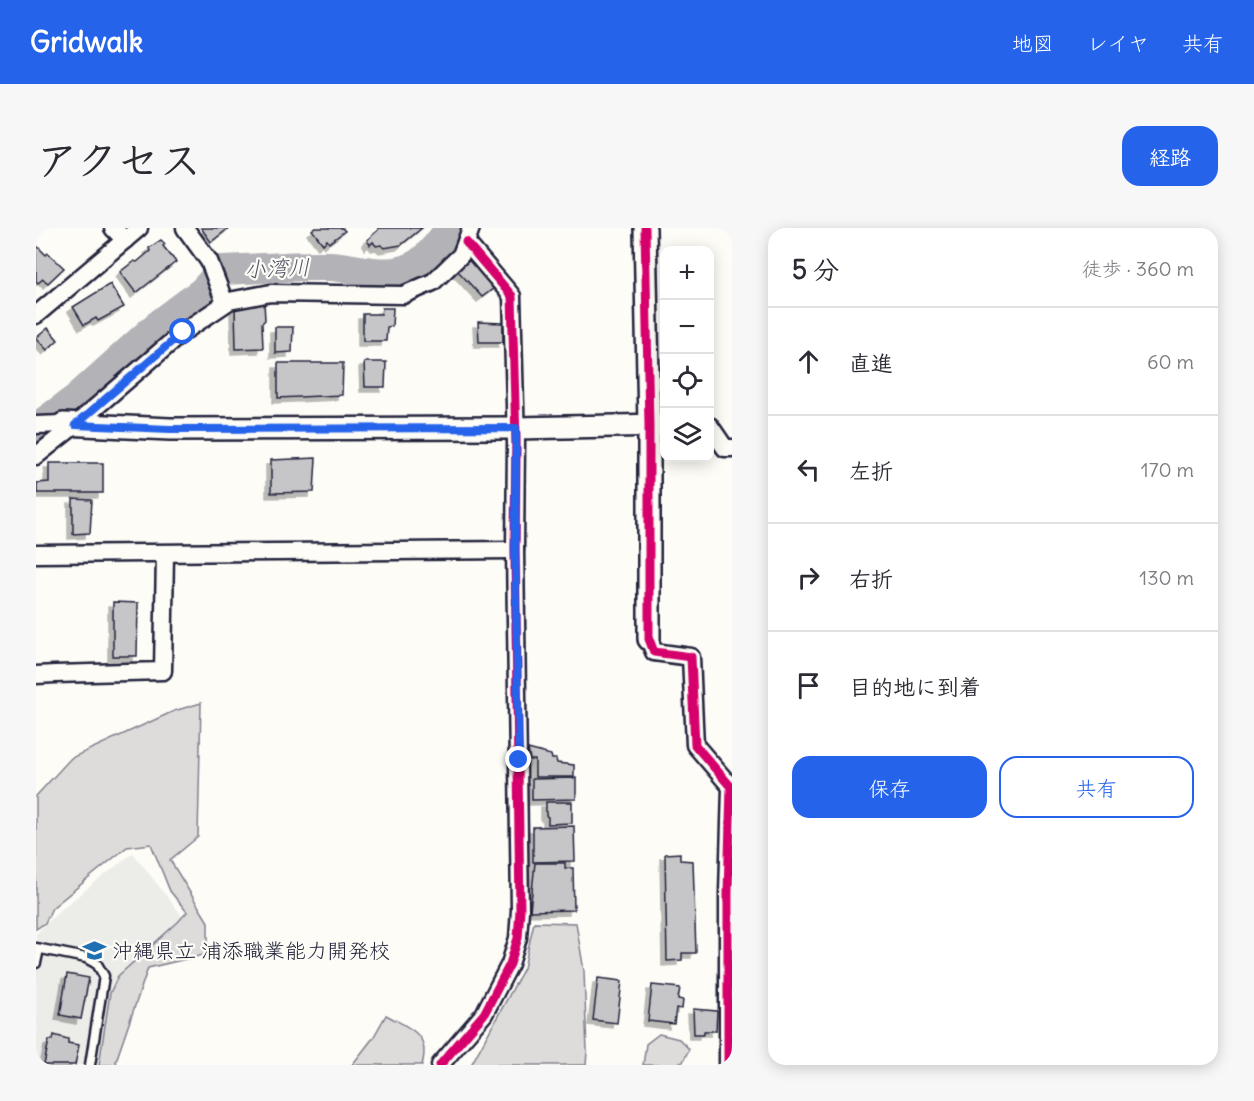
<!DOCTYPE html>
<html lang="ja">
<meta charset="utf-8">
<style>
:root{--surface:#fff;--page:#f7f7f7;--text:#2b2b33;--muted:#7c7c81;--line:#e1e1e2;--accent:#2563eb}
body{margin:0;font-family:Delius,"Klee One",sans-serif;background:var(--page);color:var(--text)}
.controls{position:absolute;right:18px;top:18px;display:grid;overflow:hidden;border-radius:12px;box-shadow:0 3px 15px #0003}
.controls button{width:54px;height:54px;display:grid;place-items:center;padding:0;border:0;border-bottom:2px solid var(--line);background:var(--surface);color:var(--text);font:30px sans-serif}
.stop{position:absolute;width:18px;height:18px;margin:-14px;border:4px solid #2563eb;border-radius:50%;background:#fff}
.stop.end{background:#2563eb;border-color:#fff;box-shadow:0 2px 6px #0008}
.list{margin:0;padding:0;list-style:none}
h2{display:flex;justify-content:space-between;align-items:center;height:78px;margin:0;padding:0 24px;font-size:26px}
h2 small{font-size:20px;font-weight:400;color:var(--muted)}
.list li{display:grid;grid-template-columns:39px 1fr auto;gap:18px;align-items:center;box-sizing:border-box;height:108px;padding:0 24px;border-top:2px solid var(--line)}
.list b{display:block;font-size:22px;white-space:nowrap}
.list em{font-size:20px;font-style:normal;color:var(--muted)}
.actions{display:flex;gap:12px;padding:18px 24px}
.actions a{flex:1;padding:14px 0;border:2px solid var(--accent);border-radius:18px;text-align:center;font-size:21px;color:var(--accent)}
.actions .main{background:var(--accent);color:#fff}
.icon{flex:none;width:33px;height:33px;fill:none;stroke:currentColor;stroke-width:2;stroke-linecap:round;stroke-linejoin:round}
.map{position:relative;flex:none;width:696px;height:837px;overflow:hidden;border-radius:18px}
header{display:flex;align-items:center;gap:36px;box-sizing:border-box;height:84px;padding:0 30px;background:var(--accent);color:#fff}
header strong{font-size:28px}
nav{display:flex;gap:33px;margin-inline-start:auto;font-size:21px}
.intro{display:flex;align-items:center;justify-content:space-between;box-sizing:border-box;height:144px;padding:0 36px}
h1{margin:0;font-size:42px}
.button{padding:15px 27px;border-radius:18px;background:var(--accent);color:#fff;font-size:21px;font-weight:700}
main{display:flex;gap:36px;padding:0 36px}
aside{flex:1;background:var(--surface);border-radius:18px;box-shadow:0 3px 15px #0003}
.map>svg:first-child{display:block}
</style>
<header>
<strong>Gridwalk</strong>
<nav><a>地図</a><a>レイヤ</a><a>共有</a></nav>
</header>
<div class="intro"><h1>アクセス</h1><a class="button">経路</a></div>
<main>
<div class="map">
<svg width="696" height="837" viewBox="0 0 696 837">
<defs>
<filter id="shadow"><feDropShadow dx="-5" dy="5" stdDeviation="0" flood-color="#0004"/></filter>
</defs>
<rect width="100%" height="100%" fill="#fdfcf7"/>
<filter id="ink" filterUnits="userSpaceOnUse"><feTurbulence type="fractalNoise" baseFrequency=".0167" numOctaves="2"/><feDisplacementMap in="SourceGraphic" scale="12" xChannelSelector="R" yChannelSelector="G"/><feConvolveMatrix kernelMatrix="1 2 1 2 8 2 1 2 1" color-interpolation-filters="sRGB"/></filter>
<g filter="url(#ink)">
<path fill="#ecece9" d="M97 625 150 693 96 740 77 837H0V706L24 682Z"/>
<g fill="#dddcdb" stroke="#807f8b" stroke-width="1.5">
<path d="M165 475 162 609 134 632 172 694V726L112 740 80 833 81 837H63L74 765 82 748 142 694 151 684 134 663 115 616 91 619 16 680 9 695 0 701V568L35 530 138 483Z"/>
<path d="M498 694 540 695 548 743 551 824 550 837H435L488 740Z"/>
<path d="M350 787C373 800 395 805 386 837H316L337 810Z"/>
<path d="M623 806 643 811 653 821 647 834 639 837H607L610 816Z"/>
</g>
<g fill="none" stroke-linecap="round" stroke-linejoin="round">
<path stroke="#b2b2b7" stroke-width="30" d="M0 200 41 170 121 98 166 64 186 42C222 41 258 37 293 38 321 39 353 53 380 37 393 29 405 13 414 0"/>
</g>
<g fill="#c6c6c8" stroke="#22223b" stroke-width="1.5" filter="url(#shadow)">
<path d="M165 0H193L175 14Z"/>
<path d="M279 0H306L309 3 293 15 291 12 287 16 276 2Z"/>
<path d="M342 0H386L365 17 348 20 345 17 340 18 337 14 334 17 331 12 342 2Z"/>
<path d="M125 12 129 16 127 18 140 34 100 65 84 44 98 33 101 34 114 23 113 20Z"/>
<path d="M0 17 10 27 12 25 28 40 12 55 7 51 2 55 0 53Z"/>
<path d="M438 29 462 57 446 69 422 43 432 30Z"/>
<path d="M74 56 88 79 62 93 60 90 48 97 37 79Z"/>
<path d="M228 74 229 92 226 95 227 120 200 121 199 80 217 75Z"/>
<path d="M346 80H357L356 98 351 99 350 113H327V86H345Z"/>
<path d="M442 94 467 95V114H443Z"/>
<path d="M239 99H257L256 124 239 125Z"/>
<path d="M12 100 22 112 11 122 0 110Z"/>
<path d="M328 134H350L349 159H329Z"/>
<path d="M242 135H307L306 167 242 170Z"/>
<path d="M280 230 278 264 235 265V232Z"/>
<path d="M13 235H67V265H1V255L13 254Z"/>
<path d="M37 271 56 272 54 305 37 306Z"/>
<path d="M77 374 102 375 101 428H77Z"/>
<path d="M492 521 515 527 516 531H520L521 535 538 537V549H499V532H494Z"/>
<path d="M540 550V571L496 572V551Z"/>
<path d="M510 574H536V595L512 596V589L510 588Z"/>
<path d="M538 598 539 633 497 634V599Z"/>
<path d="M644 625V632L657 633 660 725H646V732L631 733 629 626Z"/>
<path d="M499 635H529V640H537L538 682 494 683Z"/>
<path d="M31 746 53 750 45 791 24 787Z"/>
<path d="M562 750 586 753 581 795 557 792Z"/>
<path d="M616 757 644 760 642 771 647 772 646 781 640 780 638 796 612 793Z"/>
<path d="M657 781 681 783 680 803H668V806H658Z"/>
<path d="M18 807 32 811V815L43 817 39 837H8L13 812H17Z"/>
</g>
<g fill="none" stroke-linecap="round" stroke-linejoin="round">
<defs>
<g id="service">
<path d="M0 720 50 730 61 736 68 748 54 837"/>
<path d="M0 735 3 721"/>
</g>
<g id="minor">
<path d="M77 0 89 12"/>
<path d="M149 0 173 33 189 75"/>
<path d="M0 87 103 0"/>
<path d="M0 197 27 196"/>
<path d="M674 198 689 220H696"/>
<path d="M0 228 39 197 147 104 193 73 235 65 367 67 397 54 425 27 430 14 435 0"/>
<path d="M0 326 479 322"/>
<path d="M613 411 618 424 655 429 659 517 695 559 692 664V837"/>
<path d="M0 447 19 446 127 443 129 326"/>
<path d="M404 837 448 786 474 736 482 710 484 682 479 322 480 214 476 68 430 14"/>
</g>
<g id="tertiary">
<path d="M609 0 613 197V411"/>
<path d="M27 196 134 201 480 200 628 197"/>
</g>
</defs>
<use href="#service" stroke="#22223b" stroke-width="13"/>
<use href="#minor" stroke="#22223b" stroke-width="21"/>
<use href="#tertiary" stroke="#22223b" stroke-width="26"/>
<use href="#service" stroke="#fdfcf7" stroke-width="8"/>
<use href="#minor" stroke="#fdfcf7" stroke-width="16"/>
<use href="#tertiary" stroke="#fdfcf7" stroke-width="21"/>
<defs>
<g id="cycleway">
<path d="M609 0 613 197V411L618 424 655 429 659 517 695 559 692 664V837"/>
<path d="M404 837 448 786 474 736 482 710 484 682 479 322 480 214 476 68 430 14"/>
</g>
</defs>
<use href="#cycleway" stroke="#fdfcf7" stroke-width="13"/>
<use href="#cycleway" stroke="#d6006c" stroke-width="9"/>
</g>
</g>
<g fill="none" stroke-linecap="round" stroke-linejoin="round" filter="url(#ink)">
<path stroke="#2563eb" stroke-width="8" d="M147 104 39 197 134 201 480 200 479 322 483 532"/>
</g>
<defs>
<symbol id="school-bare" viewBox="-9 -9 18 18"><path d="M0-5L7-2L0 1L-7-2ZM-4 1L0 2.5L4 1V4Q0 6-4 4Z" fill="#1f6fb2" stroke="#fdfcf7" stroke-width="2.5" paint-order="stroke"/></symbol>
</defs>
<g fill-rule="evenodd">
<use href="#school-bare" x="42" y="706" width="33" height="33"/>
</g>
<g text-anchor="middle" stroke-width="4.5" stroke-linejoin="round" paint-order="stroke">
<g font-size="21" fill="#22223b" stroke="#fdfcf7" text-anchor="start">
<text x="76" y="730">沖縄県立 浦添職業能力開発校</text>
</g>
<g font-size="22" font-style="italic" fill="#545466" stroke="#fdfcf7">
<text transform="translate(241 40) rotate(-2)" y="8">小湾川</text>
</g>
</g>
</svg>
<div class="controls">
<button>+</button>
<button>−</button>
<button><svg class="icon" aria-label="locate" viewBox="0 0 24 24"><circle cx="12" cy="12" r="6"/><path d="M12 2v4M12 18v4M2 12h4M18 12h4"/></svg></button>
<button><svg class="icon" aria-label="layers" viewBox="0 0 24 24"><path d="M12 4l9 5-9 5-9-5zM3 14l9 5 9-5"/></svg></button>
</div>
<div class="stop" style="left:147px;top:104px"></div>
<div class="stop end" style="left:483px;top:532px"></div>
</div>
<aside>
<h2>5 分<small>徒歩 · 360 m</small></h2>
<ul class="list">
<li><svg class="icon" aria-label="ahead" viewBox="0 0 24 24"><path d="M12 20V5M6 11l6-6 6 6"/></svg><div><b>直進</b></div><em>60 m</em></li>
<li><svg class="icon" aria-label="left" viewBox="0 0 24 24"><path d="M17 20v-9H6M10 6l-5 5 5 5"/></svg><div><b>左折</b></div><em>170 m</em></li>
<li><svg class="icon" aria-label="right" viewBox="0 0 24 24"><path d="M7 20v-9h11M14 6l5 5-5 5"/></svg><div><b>右折</b></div><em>130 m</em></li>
<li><svg class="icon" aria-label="arrive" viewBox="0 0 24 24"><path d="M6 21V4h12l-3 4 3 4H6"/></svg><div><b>目的地に到着</b></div></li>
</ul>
<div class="actions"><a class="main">保存</a><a>共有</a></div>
</aside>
</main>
